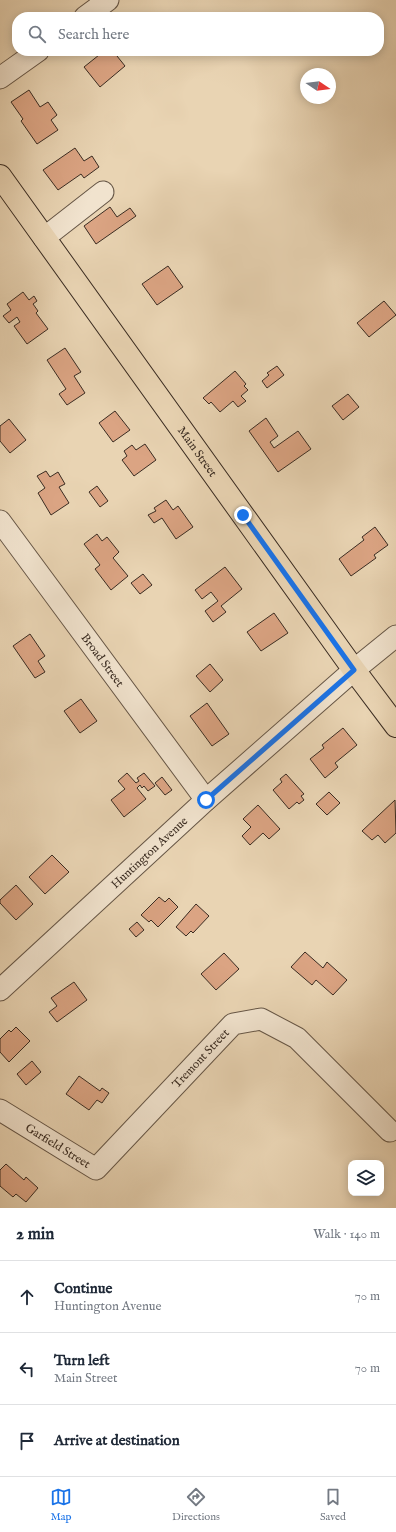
<!DOCTYPE html>
<meta charset="utf-8">
<style>
:root{--surface:#fff;--page:#f2f2f3;--text:#1f2937;--muted:#747a83;--line:#e0e1e3;--accent:#1a73e8}
body{margin:0;font-family:"IM FELL English",serif;background:var(--page);color:var(--text)}
.controls{position:absolute;right:12px;bottom:12px;display:grid;overflow:hidden;border-radius:8px;box-shadow:0 2px 10px #0003}
.controls button{width:36px;height:36px;display:grid;place-items:center;padding:0;border:0;border-bottom:1px solid var(--line);background:var(--surface);color:var(--text);font:20px sans-serif}
.compass{position:absolute;left:300px;top:68px;width:36px;height:36px;border-radius:50%;background:var(--surface);box-shadow:0 2px 10px #0003;rotate:103deg}
.stop{position:absolute;width:12px;height:12px;margin:-9px;border:3px solid #1a73e8;border-radius:50%;background:#fff}
.stop.end{background:#1a73e8;border-color:#fff;box-shadow:0 1px 4px #0008}
.list{margin:0;padding:0;list-style:none}
h2{display:flex;justify-content:space-between;align-items:center;height:52px;margin:0;padding:0 16px;font-size:17px}
h2 small{font-size:13px;font-weight:400;color:var(--muted)}
.list li{display:grid;grid-template-columns:26px 1fr auto;gap:12px;align-items:center;box-sizing:border-box;height:72px;padding:0 16px;border-top:1px solid var(--line)}
.list b{display:block;font-size:15px;white-space:nowrap}
.list p{margin:0;font-size:13px;white-space:nowrap;color:var(--muted)}
.list em{font-size:13px;font-style:normal;color:var(--muted)}
.icon{flex:none;width:22px;height:22px;fill:none;stroke:currentColor;stroke-width:2;stroke-linecap:round;stroke-linejoin:round}
.map{position:relative;flex:none;width:396px;height:1208px;overflow:hidden}
.search{position:absolute;background:var(--surface);box-shadow:0 2px 10px #0003;left:12px;right:12px;top:12px;height:44px;display:flex;align-items:center;gap:10px;box-sizing:border-box;padding:0 14px;border-radius:16px;color:var(--muted);font-size:15px}
.sheet{height:268px;background:var(--surface)}
nav{display:flex;justify-content:space-around;align-items:center;box-sizing:border-box;height:56px;border-top:1px solid var(--line);background:var(--surface);font-size:11px;color:var(--muted)}
nav a{display:grid;justify-items:center;gap:2px}
nav .on{color:var(--accent)}
.map>svg:first-child{display:block}
</style>
<div class="map">
<svg width="396" height="1208" viewBox="0 0 396 1208">
<rect width="100%" height="100%" fill="#e9d4b3"/>
<filter id="stains"><feTurbulence type="fractalNoise" baseFrequency=".005" numOctaves="4"/><feColorMatrix values="0 0 0 0 .2 0 0 0 0 .09 0 0 0 0 .02 0 0 0 .5 -.17"/></filter>
<radialGradient id="worn" r=".72"><stop offset=".6" stop-color="#630" stop-opacity="0"/><stop offset="1" stop-color="#630" stop-opacity=".3"/></radialGradient>
<g fill="#dba483" stroke="#3a2c22">
<path d="M104 51H113L125 66 100 87 84 67Z"/>
<path d="M29 90 40 107 48 102 57 115 51 120 58 130 37 144 21 121 23 119 11 102Z"/>
<path d="M75 148 84 161 92 156 99 167 84 178 81 174 58 190 43 170Z"/>
<path d="M110 207 117 217 130 208 136 216 96 244 84 226Z"/>
<path d="M168 266 183 287 157 305 142 284Z"/>
<path d="M23 292 29 300 34 296 37 301 33 304 38 311 36 313 48 329 27 344 14 326 20 322 17 317 9 323 3 316 11 310 7 304Z"/>
<path d="M384 301 396 315 369 337 357 323Z"/>
<path d="M65 348 81 372 74 376 85 393 67 405 59 394 66 389 47 360Z"/>
<path d="M277 366 284 375 267 388 262 381 269 375 267 373Z"/>
<path d="M235 371 246 384 244 386 248 390 241 396 246 401 238 407 233 401 220 412 211 402 209 404 203 398Z"/>
<path d="M348 394 359 407 343 420 332 406Z"/>
<path d="M115 411 130 430 113 442 99 423Z"/>
<path d="M266 418 278 436 270 442 274 448 298 431 311 449 278 472 249 431Z"/>
<path d="M9 419 26 440 10 453 0 441V426Z"/>
<path d="M145 444 156 460 134 476 122 460 127 456 124 451 132 445 136 450Z"/>
<path d="M46 471 50 477 58 472 65 484 59 487 69 503 51 515 38 493 45 488 37 476Z"/>
<path d="M97 486 108 501 100 507 89 492Z"/>
<path d="M166 500 173 510 178 506 193 527 176 539 162 518 154 523 148 515 156 511 154 508Z"/>
<path d="M375 527 388 545 374 555 376 558 351 576 339 559 364 540 362 537Z"/>
<path d="M97 534 102 541 107 537 119 552 113 558 128 576 111 590 95 569 100 565 84 544Z"/>
<path d="M225 567 242 589 221 606 226 612 213 622 205 611 218 601 211 592 202 599 195 590Z"/>
<path d="M143 574 152 585 140 594 131 583Z"/>
<path d="M274 613 288 633 261 651 247 632Z"/>
<path d="M30 634 45 656 38 661 45 672 35 678 13 646Z"/>
<path d="M210 664 223 680 210 692 196 676Z"/>
<path d="M81 699 97 721 80 733 64 711Z"/>
<path d="M207 703 229 734 212 746 190 716Z"/>
<path d="M343 728 357 745 335 763 338 767 325 778 310 759 324 748 322 745Z"/>
<path d="M127 773 136 783 139 781 137 778 144 773 155 786 148 791 144 786 142 788 140 785 137 788 146 799 124 817 111 800 125 789 118 781Z"/>
<path d="M286 774 304 794 301 796 304 800 299 804 297 802 289 809 273 790 282 782 280 779Z"/>
<path d="M162 777 172 790 165 795 155 783Z"/>
<path d="M329 792 340 803 327 815 316 804Z"/>
<path d="M395 800 396 833 385 843 378 835 372 840 362 831Z"/>
<path d="M258 805 280 829 269 839 263 833 250 845 242 836 251 827 243 819Z"/>
<path d="M52 855 69 872 45 894 29 877Z"/>
<path d="M16 885 33 904 16 920 0 903V900Z"/>
<path d="M159 897 165 902 169 898 178 907 158 927 151 920 149 922 141 915Z"/>
<path d="M196 904 209 916 193 933 191 931 186 936 176 927Z"/>
<path d="M137 922 144 930 136 937 129 929Z"/>
<path d="M305 952 323 968 327 962 347 980 333 995 316 980 312 985 291 967Z"/>
<path d="M224 953 239 969 216 990 201 974Z"/>
<path d="M74 982 87 1000 57 1022 49 1012 57 1006 51 998Z"/>
<path d="M16 1027 30 1041 9 1062 0 1052V1039L9 1030 11 1032Z"/>
<path d="M32 1061 41 1072 26 1085 17 1074Z"/>
<path d="M79 1076 100 1091 102 1088 109 1093 102 1103 97 1100 89 1110 66 1094Z"/>
<path d="M6 1164 24 1180 26 1177 38 1188 26 1202 16 1194 13 1197 0 1186V1170Z"/>
</g>
<g fill="none" stroke-linecap="round" stroke-linejoin="round">
<defs>
<g id="minor">
<path d="M85 17 108 0"/>
<path d="M0 78 38 51"/>
<path d="M44 238 103 192"/>
<path id="s1" d="M0 521 206 800"/>
<path id="s2" d="M0 990 206 800 354 670 396 636"/>
<path id="s3" d="M0 1110 96 1169 233 1024 261 1019 297 1038 390 1131"/>
</g>
<g id="major">
<path id="s4" d="M0 176 354 670 396 726"/>
</g>
</defs>
<use href="#minor" stroke="#665646" stroke-width="23"/>
<use href="#major" stroke="#3a2c22" stroke-width="24"/>
<use href="#minor" stroke="#f1e3ce" stroke-width="21"/>
<use href="#major" stroke="#e9d4b3" stroke-width="22"/>
</g>
<g fill="none" stroke-linecap="round" stroke-linejoin="round">
<path stroke="#1a73e8" stroke-width="5" d="M206 800 354 670 243 515"/>
</g>
<g text-anchor="middle" stroke-width="3.5" stroke-linejoin="round" paint-order="stroke">
<g font-size="12" fill="#3a2c22" stroke="#f1e3ce">
<text dy="4" stroke="none"><textPath href="#s4" startOffset="339">Main Street</textPath></text>
<text dy="4" stroke="none"><textPath href="#s1" startOffset="173">Broad Street</textPath></text>
<text dy="4" stroke="none"><textPath href="#s2" startOffset="203">Huntington Avenue</textPath></text>
<text dy="4" stroke="none"><textPath href="#s3" startOffset="265">Tremont Street</textPath></text>
<text dy="4" stroke="none"><textPath href="#s3" startOffset="68">Garfield Street</textPath></text>
</g>
</g>
<rect width="100%" height="100%" filter="url(#stains)"/>
<rect width="100%" height="100%" fill="url(#worn)"/>
</svg>
<div class="controls">
<button><svg class="icon" aria-label="layers" viewBox="0 0 24 24"><path d="M12 4l9 5-9 5-9-5zM3 14l9 5 9-5"/></svg></button>
</div>
<svg class="compass" viewBox="-18 -18 36 36"><path d="M0-13l5 13h-10z" fill="#e53935"/><path d="M0 13l5-13h-10z" fill="#747a83"/></svg>
<div class="stop" style="left:206px;top:800px"></div>
<div class="stop end" style="left:243px;top:515px"></div>
<div class="search"><svg class="icon" aria-label="search" viewBox="0 0 24 24"><circle cx="10" cy="10" r="6"/><path d="M15 15l6 6"/></svg>Search here</div>
</div>
<section class="sheet">
<h2>2 min<small>Walk · 140 m</small></h2>
<ul class="list">
<li><svg class="icon" aria-label="ahead" viewBox="0 0 24 24"><path d="M12 20V5M6 11l6-6 6 6"/></svg><div><b>Continue</b><p>Huntington Avenue</p></div><em>70 m</em></li>
<li><svg class="icon" aria-label="left" viewBox="0 0 24 24"><path d="M17 20v-9H6M10 6l-5 5 5 5"/></svg><div><b>Turn left</b><p>Main Street</p></div><em>70 m</em></li>
<li><svg class="icon" aria-label="arrive" viewBox="0 0 24 24"><path d="M6 21V4h12l-3 4 3 4H6"/></svg><div><b>Arrive at destination</b></div></li>
</ul>
</section>
<nav>
<a class="on"><svg class="icon" aria-label="map" viewBox="0 0 24 24"><path d="M3 6l6-2 6 2 6-2v14l-6 2-6-2-6 2zM9 4v14M15 6v14"/></svg>Map</a>
<a><svg class="icon" aria-label="directions" viewBox="0 0 24 24"><path d="M12 3l9 9-9 9-9-9zM9 14v-3h6M13 9l2 2-2 2"/></svg>Directions</a>
<a><svg class="icon" aria-label="saved" viewBox="0 0 24 24"><path d="M7 4h10v16l-5-4-5 4z"/></svg>Saved</a>
</nav>
